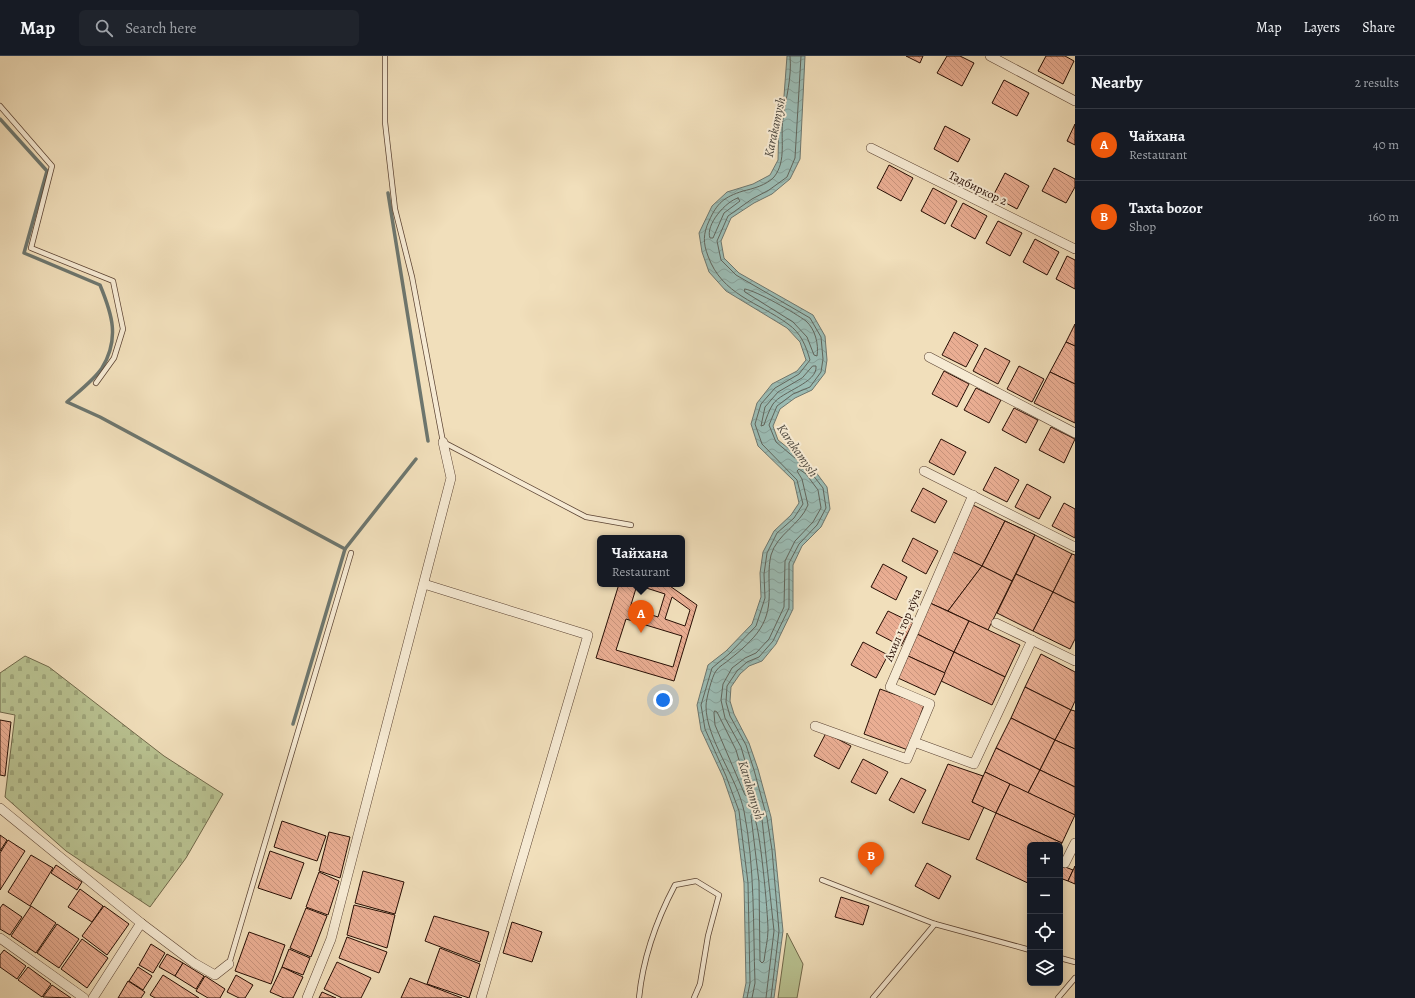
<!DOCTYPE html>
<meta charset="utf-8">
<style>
:root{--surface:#171b24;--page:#20242c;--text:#f1f3f6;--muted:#9ea1a6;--line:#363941;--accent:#ea580c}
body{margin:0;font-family:Alegreya,serif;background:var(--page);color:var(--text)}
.controls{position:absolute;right:12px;bottom:12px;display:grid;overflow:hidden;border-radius:6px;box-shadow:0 2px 10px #0003}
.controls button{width:36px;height:36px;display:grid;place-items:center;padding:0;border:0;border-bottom:1px solid var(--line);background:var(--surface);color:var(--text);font:20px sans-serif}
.you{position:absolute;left:663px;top:644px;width:14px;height:14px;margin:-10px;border:3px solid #fff;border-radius:50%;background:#1a73e8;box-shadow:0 0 0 6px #1a73e833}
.badge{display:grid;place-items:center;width:26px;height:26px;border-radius:50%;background:var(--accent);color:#fff;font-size:13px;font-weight:700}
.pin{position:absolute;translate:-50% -33px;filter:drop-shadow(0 1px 2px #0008)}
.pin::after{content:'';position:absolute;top:21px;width:14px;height:12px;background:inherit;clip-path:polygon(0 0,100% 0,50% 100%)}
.popup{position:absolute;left:597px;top:479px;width:88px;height:52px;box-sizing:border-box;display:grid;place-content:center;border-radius:6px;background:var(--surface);filter:drop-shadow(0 1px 3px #0005);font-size:13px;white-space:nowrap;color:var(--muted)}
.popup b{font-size:15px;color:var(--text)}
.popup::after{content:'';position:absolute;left:50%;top:100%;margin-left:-8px;border:8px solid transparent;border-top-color:var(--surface)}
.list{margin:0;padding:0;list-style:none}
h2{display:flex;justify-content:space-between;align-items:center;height:52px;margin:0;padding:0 16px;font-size:17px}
h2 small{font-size:13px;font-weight:400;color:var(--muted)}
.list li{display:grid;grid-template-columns:26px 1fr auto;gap:12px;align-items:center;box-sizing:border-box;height:72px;padding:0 16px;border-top:1px solid var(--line)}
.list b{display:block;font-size:15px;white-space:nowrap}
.list p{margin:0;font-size:13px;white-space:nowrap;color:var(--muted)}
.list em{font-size:13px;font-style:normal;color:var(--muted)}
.icon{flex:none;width:22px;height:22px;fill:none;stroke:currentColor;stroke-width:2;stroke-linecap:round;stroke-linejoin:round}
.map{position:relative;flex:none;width:1075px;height:942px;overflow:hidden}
header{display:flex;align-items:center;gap:24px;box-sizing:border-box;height:56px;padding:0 20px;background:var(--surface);border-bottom:1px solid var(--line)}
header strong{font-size:19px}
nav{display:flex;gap:22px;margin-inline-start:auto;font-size:14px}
.search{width:280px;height:36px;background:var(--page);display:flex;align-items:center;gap:10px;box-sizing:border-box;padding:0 14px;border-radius:6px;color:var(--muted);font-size:15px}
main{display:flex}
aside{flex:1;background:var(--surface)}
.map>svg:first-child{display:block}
</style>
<header>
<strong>Map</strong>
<div class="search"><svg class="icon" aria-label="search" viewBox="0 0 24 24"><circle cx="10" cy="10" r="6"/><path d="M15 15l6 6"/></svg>Search here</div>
<nav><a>Map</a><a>Layers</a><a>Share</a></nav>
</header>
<main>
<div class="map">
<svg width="1075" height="942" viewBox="0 0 1075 942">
<defs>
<pattern id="cemetery-stones" width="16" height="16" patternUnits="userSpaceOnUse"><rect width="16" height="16" fill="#b9c291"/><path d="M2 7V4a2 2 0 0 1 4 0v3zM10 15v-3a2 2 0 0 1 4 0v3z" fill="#9fa67b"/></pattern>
<pattern id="water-waves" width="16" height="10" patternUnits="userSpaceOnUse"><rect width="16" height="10" fill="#9bbcb4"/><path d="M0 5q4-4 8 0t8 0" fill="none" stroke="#86a099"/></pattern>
<pattern id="building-back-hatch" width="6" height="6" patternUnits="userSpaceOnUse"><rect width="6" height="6" fill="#eaae93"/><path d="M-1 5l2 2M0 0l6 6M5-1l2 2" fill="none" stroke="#c9947d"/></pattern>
</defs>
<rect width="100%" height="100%" fill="#f1dfbb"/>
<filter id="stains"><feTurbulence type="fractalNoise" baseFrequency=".005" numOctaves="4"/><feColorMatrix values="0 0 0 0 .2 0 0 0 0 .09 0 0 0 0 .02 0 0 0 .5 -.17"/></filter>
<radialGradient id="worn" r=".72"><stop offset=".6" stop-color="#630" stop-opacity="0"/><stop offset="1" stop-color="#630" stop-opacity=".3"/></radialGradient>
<path fill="#b9c291" stroke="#70684a" d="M787 877 803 908 797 942H778Z"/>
<path fill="url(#cemetery-stones)" stroke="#70684a" d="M25 600 49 611 164 700 223 738 186 802 150 851 66 795 5 741 15 659 0 656V617Z"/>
<path fill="url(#water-waves)" stroke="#6d766e" d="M787 0H805L800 103 790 123 772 138 754 147 731 162 721 185 724 202 739 217 813 259 825 280 827 304 825 317 812 334 795 342 780 353 773 370 778 384 812 411 827 431 830 453 821 471 802 490 793 509V553L776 588 762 605 749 610 740 618 731 631 730 645 734 658 749 687 758 713 771 761 775 794 783 875 774 942H743L746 927 744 827 735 756 723 721 701 674 697 649 708 609 726 595 752 568 761 541 760 517 763 496 774 475 791 459 799 447 794 425 758 390 751 368 757 347 772 328 797 315 806 304 800 286 787 272 726 235 709 216 702 196 699 177 712 150 727 136 753 128 770 119 778 104 779 63 784 40Z"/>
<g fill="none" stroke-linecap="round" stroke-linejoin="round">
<g stroke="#61655c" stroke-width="1">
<path d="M738 142 740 145 724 157 713 182H710C705 169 726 145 738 142Z"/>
<path d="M745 233C757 235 795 257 806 265 815 273 819 288 817 300L814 299 807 281 793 266 745 236Z"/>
<path d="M813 310H816C818 327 782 335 773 348 769 354 766 363 764 369L761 370 765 351 778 336 802 322Z"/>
<path d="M715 655 717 656 736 694 749 738 748 740 745 739 715 669 714 657Z"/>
<path d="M753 758C760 765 768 859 768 874 768 884 765 895 764 905L762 907 760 905 759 826 751 760Z"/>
<path d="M747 942 750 927 748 827 739 755 726 720 705 673 701 649 712 612 729 598 756 570 765 542 764 518 767 497 777 477 794 462 803 448 797 424 762 388 755 368 761 348 775 332 799 318 810 304C806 290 801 277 788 268 758 246 722 239 708 200 703 187 703 178 709 165 717 147 724 141 743 135 752 133 767 129 774 121 787 105 780 82 783 63 786 41 792 22 790 0"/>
<path d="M752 942 755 927C753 870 755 811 744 755 737 721 706 683 706 650 706 643 712 620 716 615 719 610 726 607 730 603 740 595 753 584 760 573 776 548 765 525 771 499 777 478 800 469 808 449L802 423 797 415 799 413 806 418 818 434 821 452 813 466 795 485 785 505 784 551 769 583 756 597 745 602 732 612 723 628 721 644 725 662 741 691 762 763 774 875 766 942"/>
<path d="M771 942 779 875 772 794 767 762 754 714 746 689 730 660 726 646 727 630 737 615 747 606 759 601 773 585 789 552V507L799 488 817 469 826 452 823 432 809 414 776 386 769 369 777 350 793 338 810 331 821 316 823 303 821 281 810 262 736 219 721 204 717 185 728 160 752 143 769 134 787 121 795 102 801 0"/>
</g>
<g stroke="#6d766e" stroke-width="3.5">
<path d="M0 63 47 115 24 197 100 229C112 258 120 282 102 312 95 323 77 337 67 346L100 361 345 493"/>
<path d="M388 137 428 385"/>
<path d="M293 668 345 493 416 403"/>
</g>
</g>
<g fill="url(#building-back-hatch)" stroke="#270e04" fill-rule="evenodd">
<path d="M906 0H923L920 7Z"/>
<path d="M947 0H960L974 7 962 30 937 17Z"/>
<path d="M1046 0H1065L1074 5 1063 28 1038 15Z"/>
<path d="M1004 24 1029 37 1017 60 992 47Z"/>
<path d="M1075 68V89L1067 85Z"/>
<path d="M945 70 970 83 958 106 934 93Z"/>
<path d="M889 109 913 122 901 145 877 132Z"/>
<path d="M1054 112 1075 123V131L1066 147 1042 135Z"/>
<path d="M1005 117 1029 130 1017 153 993 140Z"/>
<path d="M933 132 957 145 945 168 921 155Z"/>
<path d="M963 147 987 160 975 183 951 170Z"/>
<path d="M998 165 1022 177 1010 200 986 187Z"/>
<path d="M1035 183 1059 196 1047 219 1023 206Z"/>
<path d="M1067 200 1075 204V233L1056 223Z"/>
<path d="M1075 268V290L1066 286Z"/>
<path d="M954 276 978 289 966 311 942 299Z"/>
<path d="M1066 286 1075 290V328L1050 316Z"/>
<path d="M985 292 1010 305 998 328 973 315Z"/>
<path d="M1019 310 1044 323 1032 346 1007 333Z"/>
<path d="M944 315 969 328 957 351 932 338Z"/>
<path d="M1050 316 1075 328V367L1034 347Z"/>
<path d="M976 332 1001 344 989 367 964 354Z"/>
<path d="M1014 352 1038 364 1026 387 1002 374Z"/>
<path d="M1051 371 1075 383 1064 407 1039 394Z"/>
<path d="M941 383 966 396 954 419 929 406Z"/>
<path d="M995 411 1019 424 1007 446 983 434Z"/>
<path d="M1027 428 1051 441 1039 463 1015 451Z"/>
<path d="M923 432 947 445 935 467 911 455Z"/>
<path d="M1064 447 1075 453V482L1052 470Z"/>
<path d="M973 449 1005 465 982 510 953 496Z"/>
<path d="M1005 465 1035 479 1012 525 982 510Z"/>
<path d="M1005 465 1035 479 1012 525 982 510Z"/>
<path d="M1035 479 1072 498 1053 536 1016 518Z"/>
<path d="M913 482 938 495 926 518 902 505Z"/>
<path d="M953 496 982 510 948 555 930 547Z"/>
<path d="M1072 498 1075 499V547L1053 536Z"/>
<path d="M883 508 907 521 896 544 871 531Z"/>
<path d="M982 510 1012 525 988 574 948 555Z"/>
<path d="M1016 518 1053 536 1033 575 997 557Z"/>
<path d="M619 528H667L697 549 674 625 596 602ZM637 529 665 538 658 561 630 552ZM672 541 690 554 685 570 665 563ZM626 563 682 580 673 611 616 594Z"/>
<path d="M1053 536 1075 547V583L1070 593 1033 575Z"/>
<path d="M930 547 969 565 954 596 917 578Z"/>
<path d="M888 555 913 567 901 590 876 577Z"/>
<path d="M969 565 1020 589 1005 621 954 596Z"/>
<path d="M917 578 954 596 945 617 908 600Z"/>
<path d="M863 586 888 599 876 622 851 609Z"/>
<path d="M954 596 1005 621 992 649 941 625Z"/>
<path d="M1041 598 1075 616V645L1071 654 1025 631Z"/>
<path d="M908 600 945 617 935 639 898 622Z"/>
<path d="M1025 631 1071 654 1055 684 1011 662Z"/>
<path d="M880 633 924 649 908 694 864 678Z"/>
<path d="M1071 654 1075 655V693L1055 684Z"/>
<path d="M1011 662 1055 684 1040 714 996 692Z"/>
<path d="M0 664 11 666 5 720 0 719Z"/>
<path d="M826 677 851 690 839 713 814 700Z"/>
<path d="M1055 684 1075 693V731L1040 714Z"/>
<path d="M996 692 1040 714 1028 737 985 716Z"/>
<path d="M863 703 888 716 876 738 851 726Z"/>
<path d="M948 708 983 720 972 746 984 751 969 784 922 767Z"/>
<path d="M1040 714 1075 731V759L1028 737Z"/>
<path d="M985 716 1010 728 996 757 972 746Z"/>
<path d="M901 722 926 734 914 757 889 744Z"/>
<path d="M1010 728 1075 759 1062 787 996 757Z"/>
<path d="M996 757 1062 787 1060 790V789H1030V828L976 803Z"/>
<path d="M282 765 326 780 317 805 274 791Z"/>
<path d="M329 776 350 781 340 822 319 815Z"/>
<path d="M0 779 7 784 0 795Z"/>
<path d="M8 784 25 795 0 834V797Z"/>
<path d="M270 795 304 807 291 843 258 832Z"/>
<path d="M31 799 53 812 30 850 8 836Z"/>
<path d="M927 807 951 820 939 843 915 830Z"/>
<path d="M56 809 82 826 77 834 51 817Z"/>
<path d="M1060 809 1073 814 1068 825 1060 822Z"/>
<path d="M1075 810V828L1068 825Z"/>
<path d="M363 815 404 826 395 858 355 847Z"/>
<path d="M319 816 339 825 328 859 306 851Z"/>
<path d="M80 833 103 850 92 866 68 851Z"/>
<path d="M841 841 869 850 863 869 835 861Z"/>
<path d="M3 848 22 861 10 879 0 873V852Z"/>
<path d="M354 849 395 859 387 892 347 879Z"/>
<path d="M31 850 56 867 36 897 11 880Z"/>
<path d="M104 850 129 868 107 899 82 880Z"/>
<path d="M306 852 327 860 311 901 290 892Z"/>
<path d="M434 860 489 876 480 906 425 885Z"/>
<path d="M512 866 542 876 532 906 503 897Z"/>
<path d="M57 868 79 883 59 912 37 897Z"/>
<path d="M249 876 285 889 271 928 235 915Z"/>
<path d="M347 881 387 896 379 917 339 902Z"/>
<path d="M82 883 108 902 87 932 61 913Z"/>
<path d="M151 888 165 897 153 917 139 909Z"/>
<path d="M440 892 480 908 469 942 427 928Z"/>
<path d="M289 893 310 902 303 919 282 911Z"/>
<path d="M4 894 26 910 17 923 0 911V899Z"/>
<path d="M167 898 183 907 175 920 159 911Z"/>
<path d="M337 906 371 922 361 942H342L324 933Z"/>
<path d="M183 907 204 920 196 933 175 920Z"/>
<path d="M28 911 51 928 42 941 18 924Z"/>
<path d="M138 911 152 920 143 934 129 925Z"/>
<path d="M282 911 303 921 293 942H284L270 936Z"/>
<path d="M163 919 199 942H155L150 939Z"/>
<path d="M236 919 253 929 245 942H239L227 936Z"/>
<path d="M205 920 225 933 220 942H208L196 935Z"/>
<path d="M410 922 462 942H401Z"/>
<path d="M128 925 145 936 141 942H118Z"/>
<path d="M52 929 71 942 43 941Z"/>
<path d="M322 936 336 942H319Z"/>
</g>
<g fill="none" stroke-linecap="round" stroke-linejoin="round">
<defs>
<g id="lane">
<path d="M385 0V66L395 153 412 221 443 386 586 461 631 469"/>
<path d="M0 50 52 110 31 192 113 225 123 273 114 302 96 327"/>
<path d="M822 824 935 868 1030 894"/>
<path d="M1060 902 1075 906"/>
<path d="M229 908 351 497"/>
<path d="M639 942C643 901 656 865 675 829L696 825 719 839 708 880 700 928 694 942"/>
<path d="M873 942 935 868"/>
<path d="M1058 942 1075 922"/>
</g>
<g id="street">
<path d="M990 0 1075 45"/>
<path d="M871 92 1075 193"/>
<path d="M929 301 1075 377"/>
<path d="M924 415 1075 491"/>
<path d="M424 528 588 579 481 942"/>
<path d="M996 567 1075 605"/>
<path d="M815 670 907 703 930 648 890 631 973 439"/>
<path d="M914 686 974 708 1032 584"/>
<path d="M0 752 141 867 194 907 215 919 229 908"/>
<path d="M1065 807 1075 787"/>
<path d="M0 882 84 942"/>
<path d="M93 942 141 867"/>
<path d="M307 942 331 883 451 422 443 386"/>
</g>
</defs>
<use href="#lane" stroke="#5a4232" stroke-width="6"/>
<use href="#street" stroke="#5a4232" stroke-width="10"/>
<use href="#lane" stroke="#f6ead3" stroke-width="4.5"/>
<use href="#street" stroke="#f6ead3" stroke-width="9"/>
</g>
<g text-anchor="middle" stroke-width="4" stroke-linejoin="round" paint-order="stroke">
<g font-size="12" fill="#270e04" stroke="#f6ead3">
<text transform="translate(978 132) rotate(26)" y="4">Тадбиркор 2</text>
<text transform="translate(903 569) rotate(-67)" y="4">Ахил 1 тор кўча</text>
</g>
<g font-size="13" font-style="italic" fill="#504b42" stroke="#f6ead3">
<text transform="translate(774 71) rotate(-78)" y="5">Karakamysh</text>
<text transform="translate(798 394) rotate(55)" y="5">Karakamysh</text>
<text transform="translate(752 734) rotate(73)" y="5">Karakamysh</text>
</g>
</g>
<rect width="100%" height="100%" filter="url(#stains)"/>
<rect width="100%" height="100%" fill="url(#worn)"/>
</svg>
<div class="controls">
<button>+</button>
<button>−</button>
<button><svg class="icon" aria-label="locate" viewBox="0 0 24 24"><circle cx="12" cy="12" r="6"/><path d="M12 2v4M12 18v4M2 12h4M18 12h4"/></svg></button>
<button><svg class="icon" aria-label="layers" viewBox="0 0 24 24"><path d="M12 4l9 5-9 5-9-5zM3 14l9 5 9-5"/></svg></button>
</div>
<div class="you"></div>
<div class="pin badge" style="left:641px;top:577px">A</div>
<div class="popup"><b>Чайхана</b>Restaurant</div>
<div class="pin badge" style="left:871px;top:819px">B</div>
</div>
<aside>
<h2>Nearby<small>2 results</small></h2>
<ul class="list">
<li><span class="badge">A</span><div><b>Чайхана</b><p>Restaurant</p></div><em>40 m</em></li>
<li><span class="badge">B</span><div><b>Taxta bozor</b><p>Shop</p></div><em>160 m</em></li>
</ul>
</aside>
</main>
